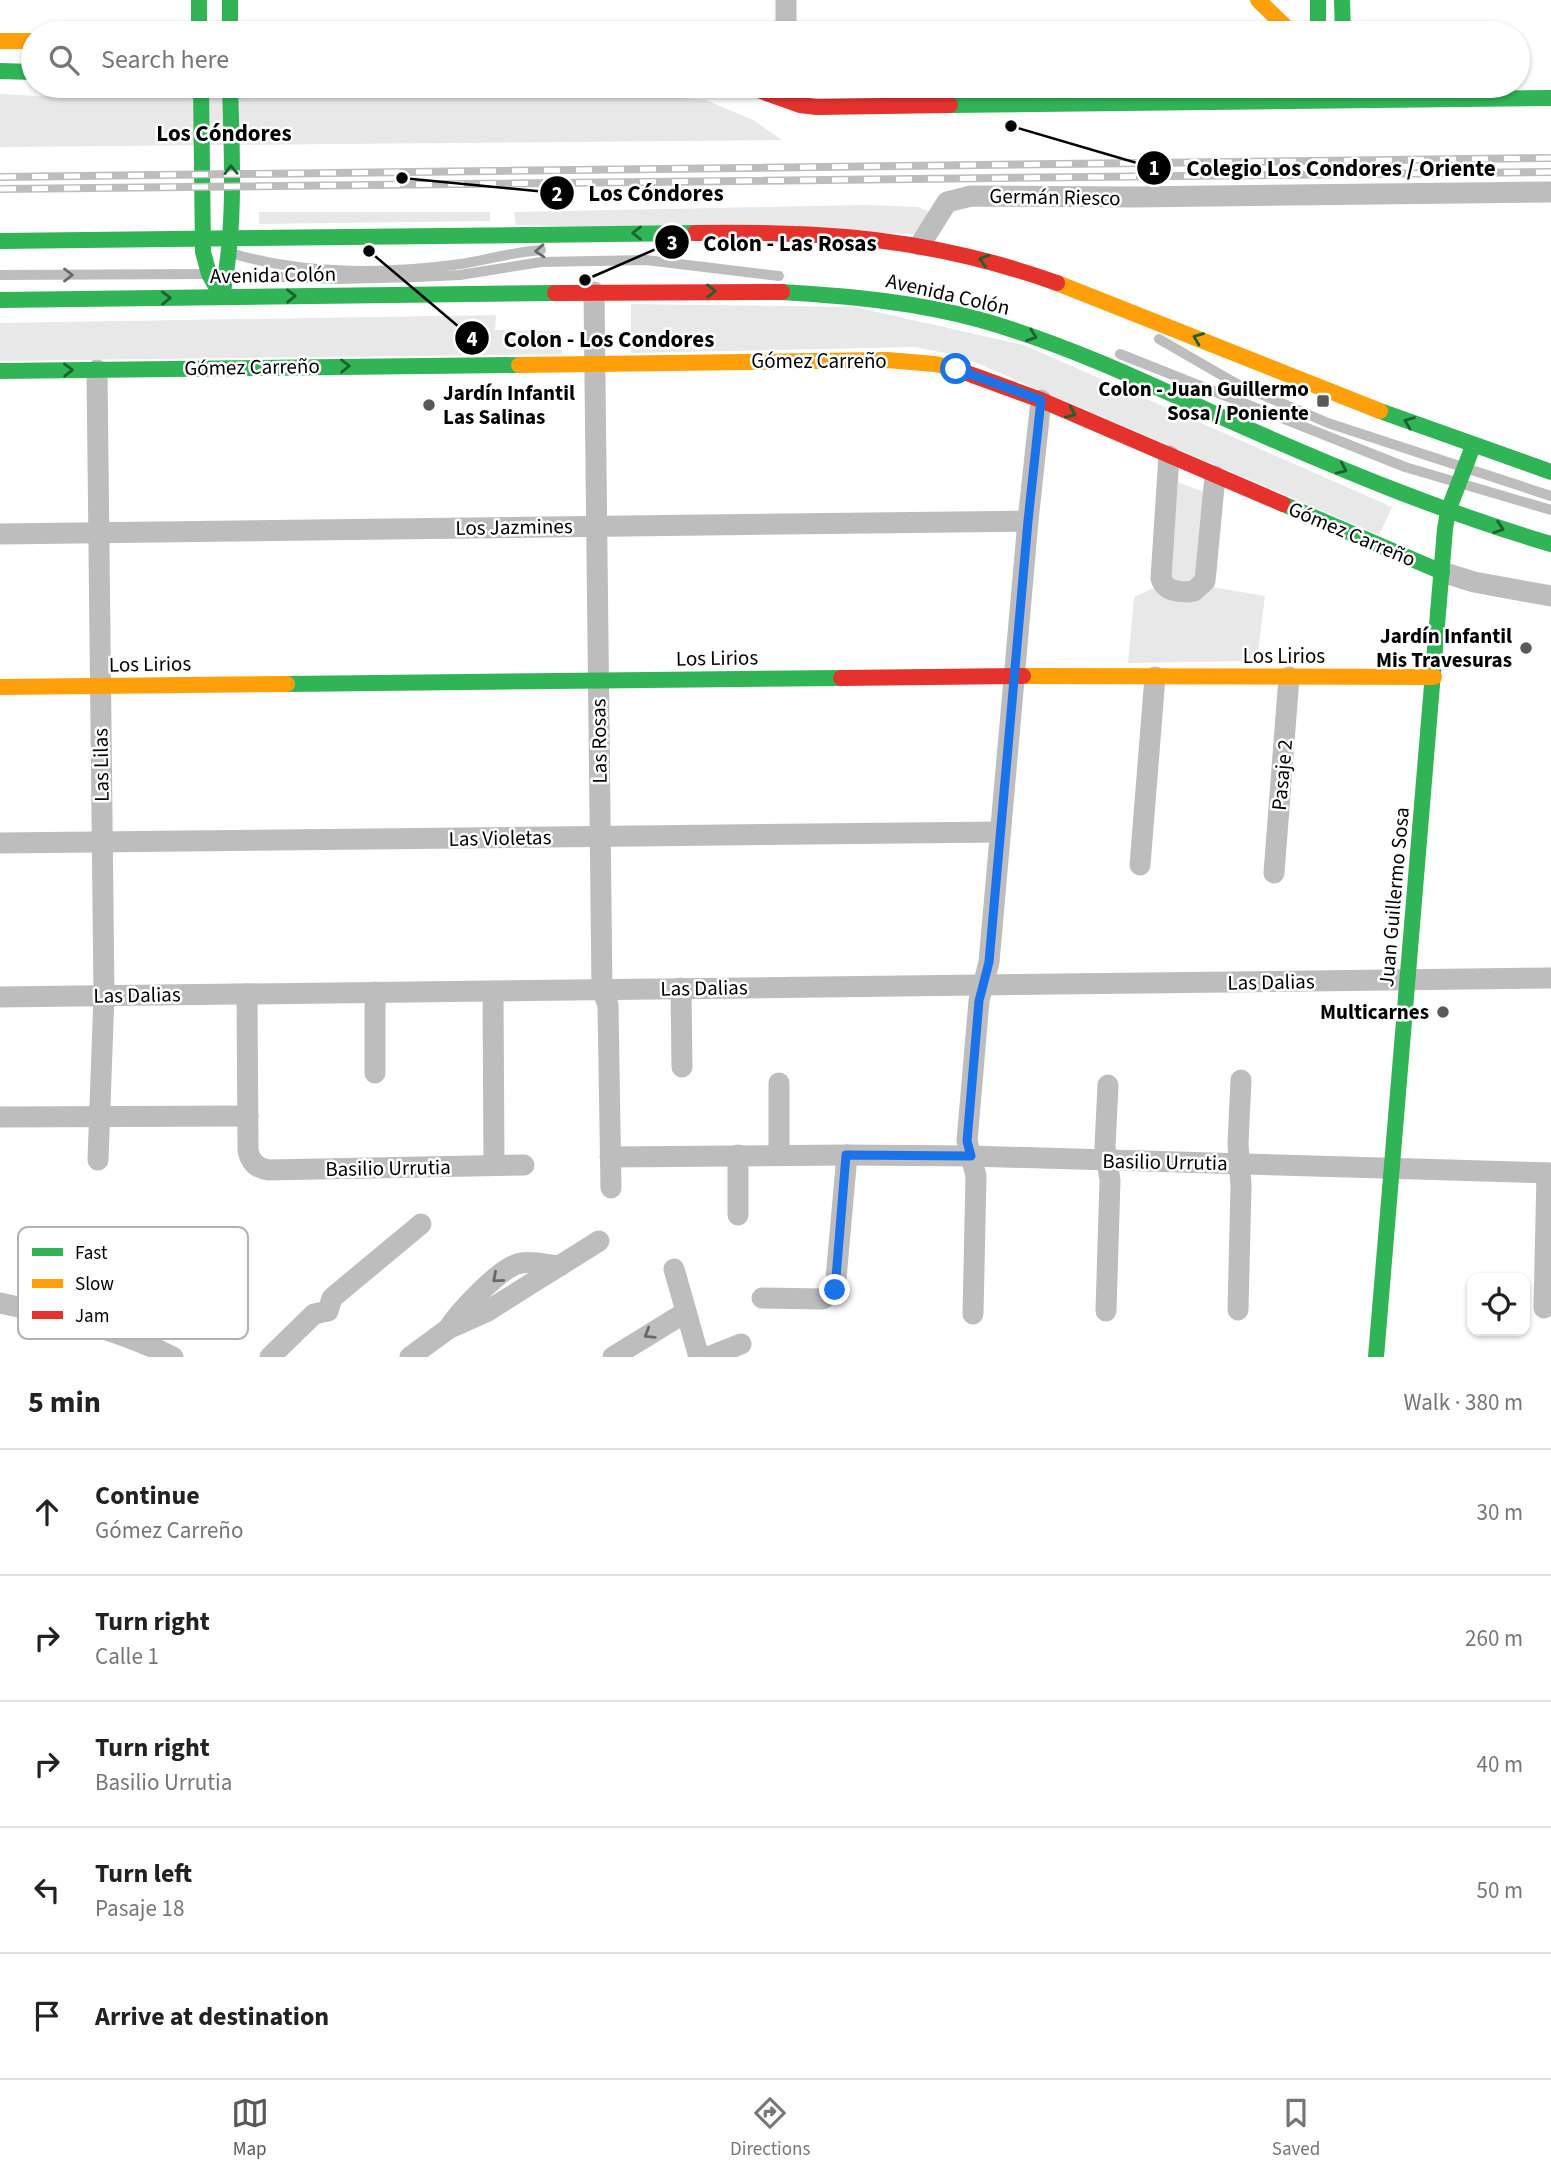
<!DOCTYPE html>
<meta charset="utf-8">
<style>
:root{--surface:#fff;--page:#f2f2f2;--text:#222;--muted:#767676;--line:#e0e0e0;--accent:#595959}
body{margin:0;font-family:"Source Sans 3",sans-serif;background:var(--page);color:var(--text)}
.controls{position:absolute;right:21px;bottom:21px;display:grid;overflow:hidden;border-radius:14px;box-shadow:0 2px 5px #0004}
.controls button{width:63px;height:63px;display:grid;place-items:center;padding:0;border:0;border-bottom:2px solid var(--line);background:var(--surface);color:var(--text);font:35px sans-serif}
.stop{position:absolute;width:21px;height:21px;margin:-16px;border:5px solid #1a73e8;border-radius:50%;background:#fff}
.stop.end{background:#1a73e8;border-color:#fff;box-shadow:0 2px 7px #0008}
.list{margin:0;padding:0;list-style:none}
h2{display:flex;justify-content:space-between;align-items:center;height:91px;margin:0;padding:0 28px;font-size:30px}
h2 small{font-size:23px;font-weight:400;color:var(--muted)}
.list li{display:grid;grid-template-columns:46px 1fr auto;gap:21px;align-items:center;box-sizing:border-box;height:126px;padding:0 28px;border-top:2px solid var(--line)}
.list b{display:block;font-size:26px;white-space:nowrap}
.list p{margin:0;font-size:23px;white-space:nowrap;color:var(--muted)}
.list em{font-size:23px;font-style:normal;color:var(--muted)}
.icon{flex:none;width:38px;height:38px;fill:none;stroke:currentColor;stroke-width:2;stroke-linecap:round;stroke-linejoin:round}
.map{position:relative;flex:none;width:1551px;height:1357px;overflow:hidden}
.search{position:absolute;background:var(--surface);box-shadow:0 2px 5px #0004;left:21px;right:21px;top:21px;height:77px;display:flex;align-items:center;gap:18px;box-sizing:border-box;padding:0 24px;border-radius:38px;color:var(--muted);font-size:26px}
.sheet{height:721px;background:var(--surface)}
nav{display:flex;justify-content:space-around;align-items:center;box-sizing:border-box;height:98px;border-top:2px solid var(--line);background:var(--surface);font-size:19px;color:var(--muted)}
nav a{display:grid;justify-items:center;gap:4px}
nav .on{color:var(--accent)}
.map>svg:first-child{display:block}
</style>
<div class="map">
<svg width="1551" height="1357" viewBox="0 0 1551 1357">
<rect width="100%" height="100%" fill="#fff"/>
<g fill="#e8e8e8">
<path d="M141 86H426L467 94 533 86 706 100 753 120 782 140 0 147V94L61 97Z"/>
<path d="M868 205 918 207 931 212 915 234 516 225 514 212Z"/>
<path d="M259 212H490V221L259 224Z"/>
<path d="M631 304 855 307 1024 345 1392 507 1379 535 960 356 915 347 631 353Z"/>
<path d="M496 315 495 330 560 331 562 354 0 361V323Z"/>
<path d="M1178 482 1204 492 1200 585 1265 596 1257 661 1128 663 1134 597 1170 581Z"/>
</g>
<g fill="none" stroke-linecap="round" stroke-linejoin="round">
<g stroke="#bdbdbd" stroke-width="10">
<path d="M234 254C306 275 387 274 461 264 487 260 513 252 541 250"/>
<path d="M0 275 207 274"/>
<path d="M230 275 336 279 418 277 460 275 541 262 646 260 779 276"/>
<path d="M1159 339 1237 384 1328 423 1551 496"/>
<path d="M1120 354 1405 467 1551 510"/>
</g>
<g stroke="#bdbdbd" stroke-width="21">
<path d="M786 0V33"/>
<path d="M711 33 786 31"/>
<path d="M920 245 947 202 971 196 1133 197 1551 192"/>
<path d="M594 292 602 989 608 1005 611 1188"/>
<path d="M97 370 104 995 98 1160"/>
<path d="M1169 456 1161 578C1165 592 1181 593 1194 591L1205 581 1215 476"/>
<path d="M0 534 1028 521"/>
<path d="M1442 572 1474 582 1551 596"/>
<path d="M0 843 1000 832"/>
<path d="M1140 865 1155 677"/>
<path d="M1274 873 1289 677"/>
<path d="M681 988 682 1067"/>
<path d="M493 991 494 1165"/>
<path d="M375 992V1073"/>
<path d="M247 994 248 1150C250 1161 256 1168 268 1170L524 1165"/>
<path d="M0 997 1551 978"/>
<path d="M779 1083V1155"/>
<path d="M0 1117 248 1116"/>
<path d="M610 1157 847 1155 971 1156 1551 1173"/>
<path d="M738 1215V1155"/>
<path d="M674 1269 699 1357"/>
<path d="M762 1298 823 1299 835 1290 847 1155"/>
<path d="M0 1303C60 1316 118 1329 173 1357"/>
<path d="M1544 1308 1547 1173"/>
<path d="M1238 1310 1241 1186 1238 1144 1241 1080"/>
<path d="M1106 1311 1110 1180 1105 1147 1108 1085"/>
<path d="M973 1314 976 1176 967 1141 979 1001 989 962 1028 521 1041 400"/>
<path d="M448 1329C459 1312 501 1266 521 1263 533 1261 547 1265 560 1266"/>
<path d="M270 1357 314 1314 328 1311 332 1298 421 1224"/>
<path d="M410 1357 448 1329 486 1312 599 1241"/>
<path d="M613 1357 686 1312"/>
<path d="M708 1357 741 1344"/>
</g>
<g stroke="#30b455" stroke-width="16">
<path d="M199 0V33"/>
<path d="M230 0V33"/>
<path d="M1318 0V33"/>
<path d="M1342 0 1343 33"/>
<path d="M0 71 33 72"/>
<path d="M201 86 203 252 209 274 222 297"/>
<path d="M950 105 1551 98"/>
<path d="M0 241 695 233"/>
<path d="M782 292C849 296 916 302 981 320 1069 345 1152 385 1235 423 1339 469 1442 512 1551 544"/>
<path d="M222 297C236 227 232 157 230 86"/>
<path d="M0 300 555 293"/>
<path d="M0 371 519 365"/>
<path d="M1380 411 1551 472"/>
<path d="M1283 504 1442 572"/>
<path d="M287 684 841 678"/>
<path d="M1376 1357 1445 529 1448 511 1473 446"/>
</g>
<g stroke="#ff9f0a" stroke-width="16">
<path d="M1258 0 1292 33"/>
<path d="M0 41H33"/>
<path d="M1057 283 1380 411"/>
<path d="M519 365 887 360 935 364 953 368"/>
<path d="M1023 676 1434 677"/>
<path d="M0 687 287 684"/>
</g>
<g stroke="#e5322d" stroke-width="16">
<path d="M747 86 800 105 817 107 950 105"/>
<path d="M695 233C827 231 931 238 1057 283"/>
<path d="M555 293 782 292"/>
<path d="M953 368 1041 400 1283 504"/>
<path d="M841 678 1023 676"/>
</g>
<defs>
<g id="rail">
<path d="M0 177 1551 158"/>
<path d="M0 189 1551 172"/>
</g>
</defs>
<use href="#rail" stroke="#bdbdbd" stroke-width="8"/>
<use href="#rail" stroke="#fff" stroke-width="5" stroke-dasharray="16" stroke-linecap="butt"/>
</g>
<defs><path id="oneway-chevron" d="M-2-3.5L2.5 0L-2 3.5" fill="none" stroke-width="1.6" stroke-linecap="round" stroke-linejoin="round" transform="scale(1.75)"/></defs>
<g stroke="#1a632f">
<use href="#oneway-chevron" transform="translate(231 170) rotate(-91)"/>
<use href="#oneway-chevron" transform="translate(637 233) rotate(180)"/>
<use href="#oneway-chevron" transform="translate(984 260) rotate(-164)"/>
<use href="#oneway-chevron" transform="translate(711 291)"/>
<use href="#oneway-chevron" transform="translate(291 296) rotate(-1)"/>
<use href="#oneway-chevron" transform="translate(166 298) rotate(-1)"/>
<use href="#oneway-chevron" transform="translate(1032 336) rotate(19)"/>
<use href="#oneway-chevron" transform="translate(1198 338) rotate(-158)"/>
<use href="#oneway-chevron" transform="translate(345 366) rotate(-1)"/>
<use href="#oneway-chevron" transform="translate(68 370) rotate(-1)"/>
<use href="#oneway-chevron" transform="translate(1071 413) rotate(24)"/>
<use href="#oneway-chevron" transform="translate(1409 422) rotate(-159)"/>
<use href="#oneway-chevron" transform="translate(1342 469) rotate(24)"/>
<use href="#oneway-chevron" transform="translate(1499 528) rotate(18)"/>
</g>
<g stroke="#686868">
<use href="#oneway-chevron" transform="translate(540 251) rotate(176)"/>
<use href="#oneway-chevron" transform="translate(68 275)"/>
<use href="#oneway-chevron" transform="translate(497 1278) rotate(139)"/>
<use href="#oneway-chevron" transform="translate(649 1334) rotate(148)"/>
</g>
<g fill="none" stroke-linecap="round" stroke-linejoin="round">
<path stroke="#1a73e8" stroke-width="9" d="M835 1290 846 1155 971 1156 967 1141 979 1001 989 962 1028 521 1041 400 956 369"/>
</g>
<g fill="#595959" stroke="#fff" stroke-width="2.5">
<rect x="1316" y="394" width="14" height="14" rx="3.5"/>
<circle cx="429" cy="405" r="7"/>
<circle cx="1526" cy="648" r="7"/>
<circle cx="1443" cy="1012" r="7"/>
</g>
<g text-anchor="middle" stroke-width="5" stroke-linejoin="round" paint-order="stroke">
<g font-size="21" fill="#000" stroke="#fff">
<text transform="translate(1055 197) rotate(1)" y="7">Germán Riesco</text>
<text transform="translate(273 275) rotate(-1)" y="7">Avenida Colón</text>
<text transform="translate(948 294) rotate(13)" y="7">Avenida Colón</text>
<text x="819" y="368">Gómez Carreño</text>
<text transform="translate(252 367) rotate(-1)" y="7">Gómez Carreño</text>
<text transform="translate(514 527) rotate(-1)" y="7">Los Jazmines</text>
<text transform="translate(1352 534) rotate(23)" y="7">Gómez Carreño</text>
<text x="1284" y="663">Los Lirios</text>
<text transform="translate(717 658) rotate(-1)" y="7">Los Lirios</text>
<text transform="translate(150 664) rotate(-1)" y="7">Los Lirios</text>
<text transform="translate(599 741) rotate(-91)" y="7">Las Rosas</text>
<text transform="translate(101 765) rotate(-91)" y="7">Las Lilas</text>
<text transform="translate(1282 775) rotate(-85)" y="7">Pasaje 2</text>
<text transform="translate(500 838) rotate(-1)" y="7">Las Violetas</text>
<text transform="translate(1394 897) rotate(-85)" y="7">Juan Guillermo Sosa</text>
<text transform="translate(1271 982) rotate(-1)" y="7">Las Dalias</text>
<text transform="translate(704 988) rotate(-1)" y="7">Las Dalias</text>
<text transform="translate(137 995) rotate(-1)" y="7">Las Dalias</text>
<text transform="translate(1165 1162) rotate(1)" y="7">Basilio Urrutia</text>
<text transform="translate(388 1168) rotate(-1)" y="7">Basilio Urrutia</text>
</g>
<g font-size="21" font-weight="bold" fill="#000" stroke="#fff" text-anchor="end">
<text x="1309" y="396">Colon - Juan Guillermo<tspan x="1309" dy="24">Sosa / Poniente</tspan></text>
<text x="443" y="400" text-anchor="start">Jardín Infantil<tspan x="443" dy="24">Las Salinas</tspan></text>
<text x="1512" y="643">Jardín Infantil<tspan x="1512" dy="24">Mis Travesuras</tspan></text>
<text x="1429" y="1019">Multicarnes</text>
</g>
<g font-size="23" font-weight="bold" fill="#000" stroke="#fff">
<text x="224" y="141">Los Cóndores</text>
</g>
</g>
<rect x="18" y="1227" width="230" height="112" rx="10" fill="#fff" stroke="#b2b2b2" stroke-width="2"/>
<rect x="32" y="1248" width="31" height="8" fill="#30b455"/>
<rect x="32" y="1279" width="31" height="9" fill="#ff9f0a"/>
<rect x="32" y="1311" width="31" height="8" fill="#e5322d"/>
<g font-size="19" fill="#000">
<text x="75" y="1259">Fast</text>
<text x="75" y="1290">Slow</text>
<text x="75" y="1322">Jam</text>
</g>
<path fill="none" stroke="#000" stroke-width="2.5" d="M1011 126L1154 168M402 178L557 193M585 280L672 242M369 251L472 338"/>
<g fill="#000" stroke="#fff" stroke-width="2.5">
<circle cx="1011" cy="126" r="7"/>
<circle cx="402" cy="178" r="7"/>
<circle cx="585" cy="280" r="7"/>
<circle cx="369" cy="251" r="7"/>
<circle cx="1154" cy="168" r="18"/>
<circle cx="557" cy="193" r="18"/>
<circle cx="672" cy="242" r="18"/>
<circle cx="472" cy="338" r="18"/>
</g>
<g font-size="21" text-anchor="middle" font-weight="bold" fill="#fff">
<text x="1154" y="175">1</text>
<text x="557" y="201">2</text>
<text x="672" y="250">3</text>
<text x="472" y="346">4</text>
</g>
<g font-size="23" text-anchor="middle" font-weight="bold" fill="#000" stroke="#fff" stroke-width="5" stroke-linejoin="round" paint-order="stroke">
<text x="1341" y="176">Colegio Los Condores / Oriente</text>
<text x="656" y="201">Los Cóndores</text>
<text x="790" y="251">Colon - Las Rosas</text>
<text x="609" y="347">Colon - Los Condores</text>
</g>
</svg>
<div class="controls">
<button><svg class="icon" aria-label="locate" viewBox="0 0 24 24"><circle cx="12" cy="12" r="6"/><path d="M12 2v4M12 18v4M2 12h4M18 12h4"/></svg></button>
</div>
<div class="stop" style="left:956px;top:369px"></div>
<div class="stop end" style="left:835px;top:1290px"></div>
<div class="search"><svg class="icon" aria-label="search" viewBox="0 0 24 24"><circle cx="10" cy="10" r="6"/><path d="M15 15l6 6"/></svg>Search here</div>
</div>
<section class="sheet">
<h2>5 min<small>Walk · 380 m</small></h2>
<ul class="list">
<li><svg class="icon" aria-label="ahead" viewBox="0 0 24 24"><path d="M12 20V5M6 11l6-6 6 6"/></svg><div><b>Continue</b><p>Gómez Carreño</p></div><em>30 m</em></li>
<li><svg class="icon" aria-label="right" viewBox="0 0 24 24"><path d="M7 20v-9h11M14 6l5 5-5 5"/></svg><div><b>Turn right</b><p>Calle 1</p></div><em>260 m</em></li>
<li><svg class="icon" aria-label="right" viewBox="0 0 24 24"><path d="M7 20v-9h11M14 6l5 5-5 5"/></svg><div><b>Turn right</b><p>Basilio Urrutia</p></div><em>40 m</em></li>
<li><svg class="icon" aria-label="left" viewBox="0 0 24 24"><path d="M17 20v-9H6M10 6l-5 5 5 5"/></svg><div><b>Turn left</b><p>Pasaje 18</p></div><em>50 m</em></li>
<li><svg class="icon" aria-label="arrive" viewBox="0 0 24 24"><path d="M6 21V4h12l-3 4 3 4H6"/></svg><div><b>Arrive at destination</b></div></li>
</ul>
</section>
<nav>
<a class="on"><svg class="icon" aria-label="map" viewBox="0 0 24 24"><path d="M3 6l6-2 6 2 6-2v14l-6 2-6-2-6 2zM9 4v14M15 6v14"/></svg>Map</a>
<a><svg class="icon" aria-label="directions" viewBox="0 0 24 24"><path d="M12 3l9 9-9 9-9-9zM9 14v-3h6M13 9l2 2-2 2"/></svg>Directions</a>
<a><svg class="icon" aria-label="saved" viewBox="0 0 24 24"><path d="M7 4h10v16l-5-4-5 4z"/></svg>Saved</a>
</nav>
